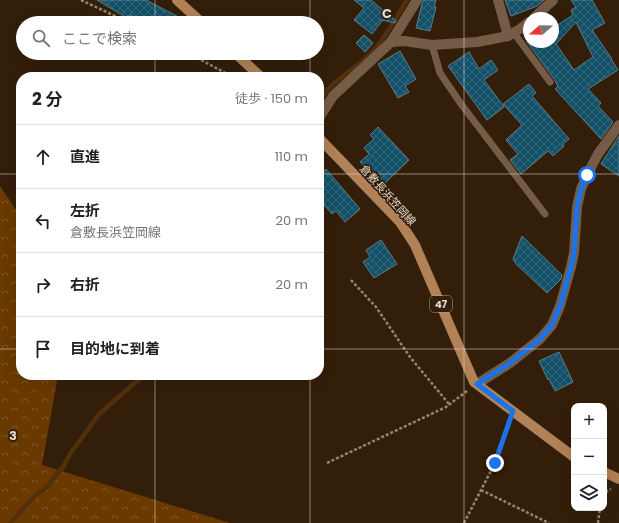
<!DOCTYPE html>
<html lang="ja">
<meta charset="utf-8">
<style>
:root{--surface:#fff;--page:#f2f2f2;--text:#222;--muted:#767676;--line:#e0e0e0}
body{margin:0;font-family:Poppins,"Noto Sans JP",sans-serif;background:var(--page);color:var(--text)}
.controls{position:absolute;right:12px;bottom:12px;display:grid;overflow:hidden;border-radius:8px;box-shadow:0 4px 16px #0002}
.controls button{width:36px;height:36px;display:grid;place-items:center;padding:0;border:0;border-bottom:1px solid var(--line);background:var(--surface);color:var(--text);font:20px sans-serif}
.compass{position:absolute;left:523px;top:12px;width:36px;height:36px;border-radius:50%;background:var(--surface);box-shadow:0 4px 16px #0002;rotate:250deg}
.stop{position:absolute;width:12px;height:12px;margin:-9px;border:3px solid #1a73e8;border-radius:50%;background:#fff}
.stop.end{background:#1a73e8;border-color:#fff;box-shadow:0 1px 4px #0008}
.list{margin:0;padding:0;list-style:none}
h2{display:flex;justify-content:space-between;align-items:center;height:52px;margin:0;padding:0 16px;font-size:17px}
h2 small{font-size:13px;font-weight:400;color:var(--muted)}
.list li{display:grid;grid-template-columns:26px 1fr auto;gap:12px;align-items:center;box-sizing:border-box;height:64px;padding:0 16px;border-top:1px solid var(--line)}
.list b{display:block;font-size:15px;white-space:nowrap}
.list p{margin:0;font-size:13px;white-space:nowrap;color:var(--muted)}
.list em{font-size:13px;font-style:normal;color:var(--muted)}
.icon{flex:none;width:22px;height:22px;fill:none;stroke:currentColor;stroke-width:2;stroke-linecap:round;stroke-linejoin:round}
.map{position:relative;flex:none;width:619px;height:523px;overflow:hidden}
.search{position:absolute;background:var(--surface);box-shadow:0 4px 16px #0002;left:16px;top:16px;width:308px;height:44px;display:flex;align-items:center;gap:10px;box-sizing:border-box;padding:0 14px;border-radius:22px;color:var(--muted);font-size:15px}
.panel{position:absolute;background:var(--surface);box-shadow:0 4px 16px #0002;left:16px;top:72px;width:308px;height:308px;border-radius:16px}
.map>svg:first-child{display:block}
</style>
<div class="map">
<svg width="619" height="523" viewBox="0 0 619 523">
<defs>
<pattern id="forest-crowns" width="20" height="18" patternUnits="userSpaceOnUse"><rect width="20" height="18" fill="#6a3900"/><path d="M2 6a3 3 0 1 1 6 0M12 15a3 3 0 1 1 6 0" fill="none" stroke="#7f5524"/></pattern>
<pattern id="building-cross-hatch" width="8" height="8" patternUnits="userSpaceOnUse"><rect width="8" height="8" fill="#125167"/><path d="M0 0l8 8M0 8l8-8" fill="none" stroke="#34697c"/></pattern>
</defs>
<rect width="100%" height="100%" fill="#331e0a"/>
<path fill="url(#forest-crowns)" d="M0 186 21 217V375H58L42 465 230 523H0Z"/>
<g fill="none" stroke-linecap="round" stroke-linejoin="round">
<g stroke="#53300c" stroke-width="4.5">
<path d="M319 100C333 80 355 69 372 52 386 37 396 17 407 0"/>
<path d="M10 523 35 496 47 487 63 467 70 454 99 414 144 375"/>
</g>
</g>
<g fill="url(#building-cross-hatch)" stroke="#5a7c8b" fill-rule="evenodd">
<path d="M97 0H146L190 23H146L130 15 127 18Z"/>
<path d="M354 0H371L396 21 395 23 382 20V21L372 34 354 20 364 8Z"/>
<path d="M423 0H436L434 7H436L430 31 416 28Z"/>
<path d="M505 0H544L537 6 511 16Z"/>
<path d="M571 0H592L605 23 592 30 612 59H611L618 70 588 89 601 103 598 106 613 122 601 139 555 89 558 86 554 79 527 42H553V28L573 15 571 10 576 7ZM576 22 593 57 574 70 556 44Z"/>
<path d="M364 35 373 43 365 52 356 43Z"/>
<path d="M400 51 416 79 405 86 409 92 398 98 378 64Z"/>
<path d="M469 52 479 69 491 60 498 70 484 80 504 107 487 120 448 66Z"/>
<path d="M529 84 536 93 532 96 569 139 563 144 564 146 553 156 548 151 521 174 510 160 518 154 506 140 522 125 503 104Z"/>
<path d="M378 127 409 160 382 186 360 162 369 154 364 148 374 139 370 135Z"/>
<path d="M619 136V176L601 164Z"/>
<path d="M326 169 360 209 345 222 336 211 332 214 319 199V176Z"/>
<path d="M522 236 562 275 561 279 547 293 516 264 513 259Z"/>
<path d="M381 240 397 264 374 278 363 262 370 257 366 250Z"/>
<path d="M559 352 573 382 555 391 549 379 548 380 539 361Z"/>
</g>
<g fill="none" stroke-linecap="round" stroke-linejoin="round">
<g stroke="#958475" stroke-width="2.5" stroke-dasharray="3 2" stroke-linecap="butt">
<path d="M81 0 130 23"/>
<path d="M188 53 233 77"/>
<path d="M351 280 376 307 410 357 449 404"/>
<path d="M327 463 446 407 467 391"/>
<path d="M481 490 549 523"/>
<path d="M604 497 607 491 611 489"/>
<path d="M464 523 495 463 509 423"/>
<path d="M598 523 600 508"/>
</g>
<g stroke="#755c47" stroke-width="7">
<path d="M514 33 550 82"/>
<path d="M432 45 440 73 461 104 545 214"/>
</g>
<g stroke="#755c47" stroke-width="10">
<path d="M498 0 508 36"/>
<path d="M534 18 553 0"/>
<path d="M391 42 417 0"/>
<path d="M319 118 333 96 391 42 404 41 432 45 477 42 508 36 520 29 529 22"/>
<path d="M477 384 510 363 540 339 552 325 560 306 571 267 574 253 577 207 581 189 587 175 598 154 619 125"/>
</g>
<g stroke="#b18258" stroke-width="10">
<path d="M177 0 202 23"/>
<path d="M235 53 261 77"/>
<path d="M319 138 400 222 415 245 474 382 574 457"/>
<path d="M604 472 619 479"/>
</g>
</g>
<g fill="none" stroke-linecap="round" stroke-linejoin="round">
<path stroke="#1a73e8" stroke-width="5" d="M495 463 513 411 477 384 510 363 540 339 552 325 560 306 571 267 574 253 577 207 581 189 587 175"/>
</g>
<path fill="none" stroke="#e6d8cc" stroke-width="1" stroke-opacity="0.55" d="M155 0V23M310 0V23M464 0V523M155 53V77M310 53V77M0 174H21M319 174H619M0 349H21M319 349H619M155 375V523M310 375V523"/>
<g text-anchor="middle" stroke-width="3.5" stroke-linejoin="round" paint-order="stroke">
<rect fill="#331e0a" stroke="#b0a092" stroke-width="1" x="430" y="296" width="22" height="16" rx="3"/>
<g font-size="10" font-weight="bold" fill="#e6d8cc">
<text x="441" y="308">47</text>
</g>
<g font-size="11" fill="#e6d8cc" stroke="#331e0a">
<text transform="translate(388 195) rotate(48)" y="4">倉敷長浜笠岡線</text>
</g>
</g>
<g font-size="13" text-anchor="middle" font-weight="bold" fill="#e6d8cc" stroke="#331e0a" stroke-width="3.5" stroke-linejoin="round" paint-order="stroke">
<text x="387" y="18">C</text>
<text x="13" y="440">3</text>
</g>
</svg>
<div class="controls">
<button>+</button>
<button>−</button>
<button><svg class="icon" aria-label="layers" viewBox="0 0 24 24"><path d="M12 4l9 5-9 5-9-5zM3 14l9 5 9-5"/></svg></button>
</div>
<svg class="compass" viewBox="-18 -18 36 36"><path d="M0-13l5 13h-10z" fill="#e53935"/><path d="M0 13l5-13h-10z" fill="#767676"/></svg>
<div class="stop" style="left:587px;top:175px"></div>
<div class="stop end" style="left:495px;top:463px"></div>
<div class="search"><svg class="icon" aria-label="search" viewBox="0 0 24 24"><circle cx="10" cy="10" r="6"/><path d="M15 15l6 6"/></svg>ここで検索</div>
<section class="panel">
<h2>2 分<small>徒歩 · 150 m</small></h2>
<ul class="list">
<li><svg class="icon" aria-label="ahead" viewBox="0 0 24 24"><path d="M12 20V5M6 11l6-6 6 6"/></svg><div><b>直進</b></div><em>110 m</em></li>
<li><svg class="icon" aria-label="left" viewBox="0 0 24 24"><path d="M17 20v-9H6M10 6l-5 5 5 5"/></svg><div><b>左折</b><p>倉敷長浜笠岡線</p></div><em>20 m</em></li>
<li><svg class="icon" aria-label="right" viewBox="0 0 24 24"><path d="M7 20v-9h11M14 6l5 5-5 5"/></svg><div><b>右折</b></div><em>20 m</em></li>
<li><svg class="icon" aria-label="arrive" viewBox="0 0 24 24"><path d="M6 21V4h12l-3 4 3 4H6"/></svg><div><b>目的地に到着</b></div></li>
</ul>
</section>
</div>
